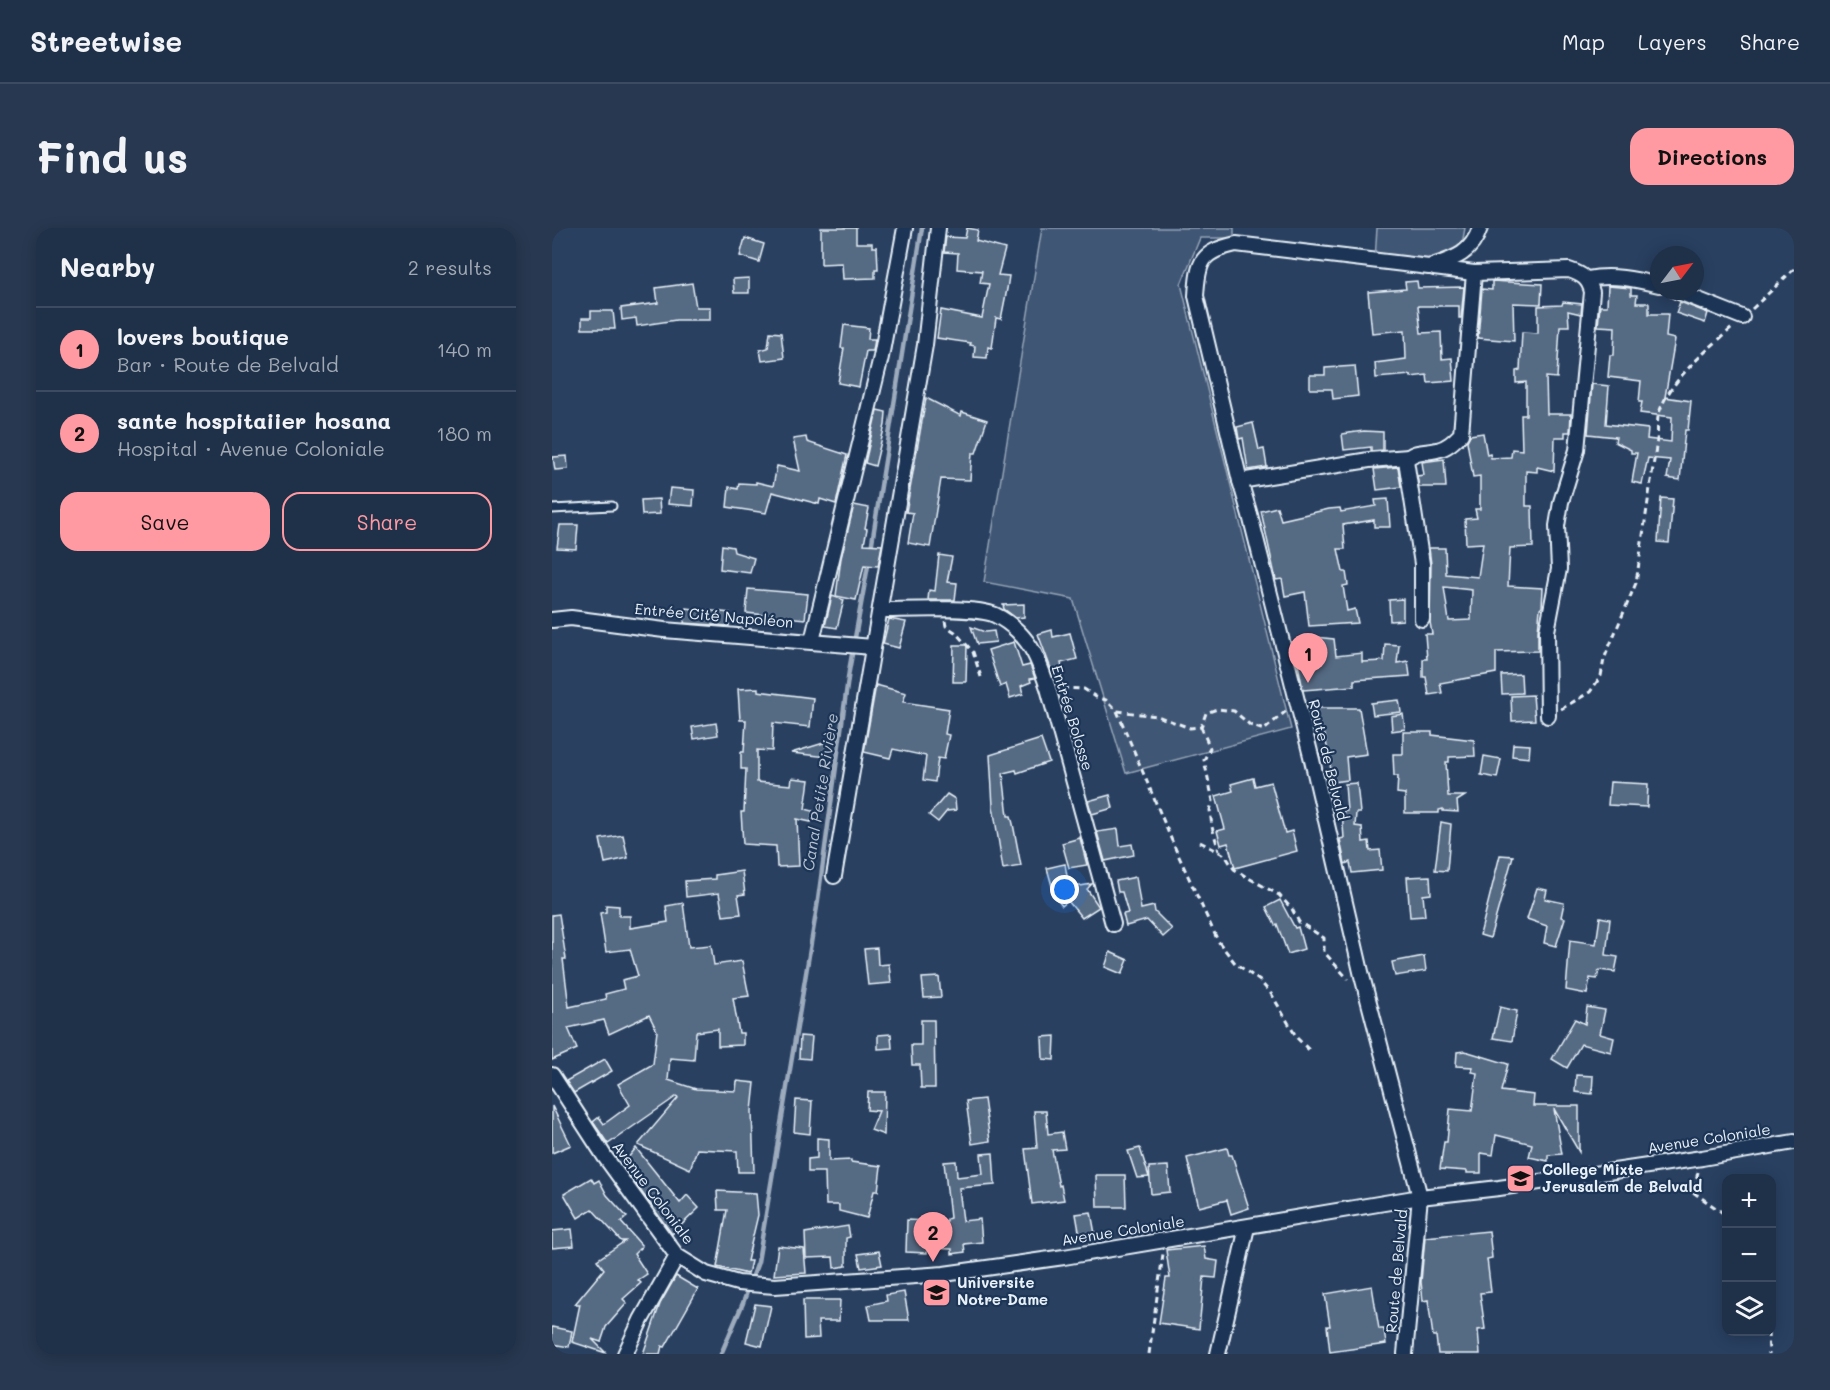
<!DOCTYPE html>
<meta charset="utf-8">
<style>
:root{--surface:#1f3049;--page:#273850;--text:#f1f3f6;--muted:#a1a9b4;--line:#3c4b61;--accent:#ff9aa2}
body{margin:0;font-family:Mali,sans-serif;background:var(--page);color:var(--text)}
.controls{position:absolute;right:18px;bottom:18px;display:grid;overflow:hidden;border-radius:12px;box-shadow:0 3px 15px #0003}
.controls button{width:54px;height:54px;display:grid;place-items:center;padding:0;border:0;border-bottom:2px solid var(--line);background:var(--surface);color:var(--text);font:30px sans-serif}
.compass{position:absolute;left:1098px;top:18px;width:54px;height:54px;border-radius:50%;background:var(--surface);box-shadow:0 3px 15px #0003;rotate:58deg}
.you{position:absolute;left:513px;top:662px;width:21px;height:21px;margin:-15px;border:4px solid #fff;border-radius:50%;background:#1a73e8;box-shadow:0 0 0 9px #1a73e833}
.badge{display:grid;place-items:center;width:39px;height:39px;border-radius:50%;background:var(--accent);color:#111;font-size:20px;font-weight:700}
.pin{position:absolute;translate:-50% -50px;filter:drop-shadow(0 2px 3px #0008)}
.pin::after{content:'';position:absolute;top:32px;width:21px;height:18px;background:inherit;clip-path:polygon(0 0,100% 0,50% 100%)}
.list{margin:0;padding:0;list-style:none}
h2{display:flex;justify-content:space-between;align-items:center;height:78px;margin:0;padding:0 24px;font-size:26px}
h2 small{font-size:20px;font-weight:400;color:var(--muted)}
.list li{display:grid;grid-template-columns:39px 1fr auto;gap:18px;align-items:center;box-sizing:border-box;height:84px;padding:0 24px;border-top:2px solid var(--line)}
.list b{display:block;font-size:22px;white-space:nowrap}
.list p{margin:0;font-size:20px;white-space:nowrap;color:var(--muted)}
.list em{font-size:20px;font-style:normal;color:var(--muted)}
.actions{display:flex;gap:12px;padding:18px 24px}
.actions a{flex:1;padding:14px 0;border:2px solid var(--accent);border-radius:18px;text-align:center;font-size:21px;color:var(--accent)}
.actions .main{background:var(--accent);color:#111}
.icon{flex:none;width:33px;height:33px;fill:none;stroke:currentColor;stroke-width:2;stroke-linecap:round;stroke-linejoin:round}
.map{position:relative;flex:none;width:1242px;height:1126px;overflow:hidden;border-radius:18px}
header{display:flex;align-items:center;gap:36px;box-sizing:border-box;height:84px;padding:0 30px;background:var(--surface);border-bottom:2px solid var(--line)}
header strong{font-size:28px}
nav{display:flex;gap:33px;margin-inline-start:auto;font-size:21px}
.intro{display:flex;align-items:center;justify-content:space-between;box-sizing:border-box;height:144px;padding:0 36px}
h1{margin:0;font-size:42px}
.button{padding:15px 27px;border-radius:18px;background:var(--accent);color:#111;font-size:21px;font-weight:700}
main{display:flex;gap:36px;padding:0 36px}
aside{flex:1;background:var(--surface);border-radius:18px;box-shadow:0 3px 15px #0003}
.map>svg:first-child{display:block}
</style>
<header>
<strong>Streetwise</strong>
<nav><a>Map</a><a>Layers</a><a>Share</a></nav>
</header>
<div class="intro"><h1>Find us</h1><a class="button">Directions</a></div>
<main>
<aside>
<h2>Nearby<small>2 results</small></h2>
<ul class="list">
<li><span class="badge">1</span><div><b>lovers boutique</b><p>Bar · Route de Belvald</p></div><em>140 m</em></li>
<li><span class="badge">2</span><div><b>sante hospitaiier hosana</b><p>Hospital · Avenue Coloniale</p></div><em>180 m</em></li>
</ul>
<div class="actions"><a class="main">Save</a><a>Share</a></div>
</aside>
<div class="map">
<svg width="1242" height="1126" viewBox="0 0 1242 1126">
<rect width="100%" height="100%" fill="#294061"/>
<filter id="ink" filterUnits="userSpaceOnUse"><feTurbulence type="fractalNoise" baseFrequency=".0167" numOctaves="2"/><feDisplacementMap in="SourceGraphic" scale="12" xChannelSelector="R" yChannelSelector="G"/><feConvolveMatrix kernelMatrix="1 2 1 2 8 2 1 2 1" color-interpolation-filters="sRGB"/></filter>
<g filter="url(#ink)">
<g fill="#415774" stroke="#94a4b6" stroke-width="1.5">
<path d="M490 0H682V10H648L629 56 739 501 574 545 521 371 432 354Z"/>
<path d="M825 0H913L910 16 880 40 823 32Z"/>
</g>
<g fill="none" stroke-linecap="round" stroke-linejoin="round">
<g stroke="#9dabbd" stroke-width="4.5">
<path d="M319 321 370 0"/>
<path d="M169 1126 191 1075 206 1034 265 679 297 443 317 332"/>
</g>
</g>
<g fill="#556a83" stroke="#e8f1f8" stroke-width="1.5" fill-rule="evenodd">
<path d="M269 0H304V15H320V19H325L326 41H323V50L291 51 290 35 269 36Z"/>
<path d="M415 0 426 2 424 13 453 21 446 47 457 48 455 61 449 91 444 90 440 120 436 119 435 130 422 129 423 118 418 117 419 115 385 110 389 82 430 90 437 56 428 55 430 43 405 41 406 25 392 24 394 9 413 10Z"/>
<path d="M193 10 212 16 207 34 188 28Z"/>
<path d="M197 50V65H182L181 51Z"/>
<path d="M865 53 866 60 912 59 909 90H907V78H866L869 105 889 104 890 131 900 130 902 153 876 155 875 147 859 149V147L824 150 823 135 854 131 853 102 820 105 816 64 854 61 853 54Z"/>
<path d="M940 53 990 56 989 76 961 75 962 113 926 110 930 61 940 62Z"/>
<path d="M140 55 144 79H158V92H124L85 98 84 90 70 92 69 80 106 75 104 60Z"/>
<path d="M1056 58 1079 60V67H1085L1084 75H1097V86H1116L1114 109 1123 111 1113 169 1139 173 1136 202H1133L1128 252 1115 250 1118 232 1096 230 1090 256 1080 254 1085 225H1079V222L1063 214 1064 209 1036 206 1040 156 1057 158 1054 196 1096 201 1095 211 1119 214 1120 189 1088 185 1090 174H1087L1089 153 1056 149 1058 127H1062L1063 99 1046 98 1048 78H1055Z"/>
<path d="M1011 74 1030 76 1029 86 1016 83 1017 98H1008L1005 150 994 149 995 186H1019L1018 204H1013V209H1003L1002 243 985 239V244L974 243V278H980L981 319 958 320 956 358 991 360 990 379 988 381 986 403V423L944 424V445L888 455 890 465 877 467 874 449H871V431H875L873 406H880L878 394 879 336 877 320H893L894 346 926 349 931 315 914 316 913 291 925 290 923 281H928V248L921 249 915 213 918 207 931 205 935 227 938 226 939 230 959 229 960 221 970 222 969 187H974V154L964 155V143L968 142 970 104 986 105V78L1010 77ZM892 359 920 362 919 392 897 393Z"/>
<path d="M1128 74 1156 85 1153 95 1124 85Z"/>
<path d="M39 83H61L63 101H30V90H39Z"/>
<path d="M292 97 317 100 316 111H323L321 123H314L307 159 286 155 292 120H289Z"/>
<path d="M218 104 229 105 232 130 210 133 208 122 216 120Z"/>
<path d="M803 138 806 168 781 171 780 161H758V147H773V140Z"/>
<path d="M374 170 409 188 410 184 435 192 424 225H420L418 252 389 251 378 319 356 315 361 285 354 284Z"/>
<path d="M325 182 334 184 333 197 323 238 313 235Z"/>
<path d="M701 195 707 222 712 221 715 239 696 242 691 210 687 211 685 199Z"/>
<path d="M812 203 831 204V222L819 223V219L792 222 790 206Z"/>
<path d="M254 209 255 214 295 227 284 276 268 271 267 276 220 264 214 285 175 279 177 259 186 261 187 255 204 256V254L221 258 225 238 248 243 241 211Z"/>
<path d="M15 228 16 241 3 242 1 229Z"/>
<path d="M892 231 894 259H867L865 248 872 247 870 234Z"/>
<path d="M846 239 849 259 825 262 822 241Z"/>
<path d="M118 260 142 262 141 278 116 276Z"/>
<path d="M1109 270 1121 271 1117 315 1106 314Z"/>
<path d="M107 271 108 286 90 287 89 272Z"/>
<path d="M836 271 838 299H822V292L791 297 793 321H786L791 344H794L796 357 791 358 795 383 803 381 806 395 757 398 753 364 733 368 730 351 724 352 709 283 725 279 729 292 777 281 788 280 789 284 824 278 823 272Z"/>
<path d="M302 277 317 280 313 300 315 301 312 316 330 317 326 338 312 337 304 372 284 368 289 330Z"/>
<path d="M8 297H26L24 321 5 320Z"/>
<path d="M170 317 181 319 182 324 202 330 198 345 168 341Z"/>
<path d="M387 327 400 329 395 354 405 355 403 372H376L377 362 383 363Z"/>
<path d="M196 361 256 366 253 391 194 385Z"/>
<path d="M280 368 292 372 285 400 273 398Z"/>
<path d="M851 371V392L838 393 837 372Z"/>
<path d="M472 376V389L464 390 452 381 451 377Z"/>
<path d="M134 380 178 385 177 398 132 395Z"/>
<path d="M337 391 354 394 347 420 331 416Z"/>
<path d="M419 399 433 404 442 403 444 414 425 416Z"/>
<path d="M500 402 501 409 518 405 525 431 509 435 511 443 501 446 486 406Z"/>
<path d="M752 408 782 411 784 428 810 425V434L832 433 833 416 847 417 845 435 856 433 858 448 802 452V458L751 462 745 431 754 430Z"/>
<path d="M462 414 470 439 478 437 483 450 478 451 479 454 469 458 471 466 458 470 454 456 448 459 436 422Z"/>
<path d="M402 417H415L414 454H401Z"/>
<path d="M969 446 970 465 950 466 949 447Z"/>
<path d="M324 457 354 465 351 474 397 481 393 506 397 507 392 531 386 530 383 554 371 552 374 528 341 521 338 530 312 524Z"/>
<path d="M206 460V463L261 470 258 499 221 495 220 523 205 522V554L239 557 240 550 257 552 253 581 261 583 259 594 245 591 247 638 225 639 224 618 191 616 189 584H192L194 541H189V524H192L194 492H188L186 461Z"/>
<path d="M981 467 983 492 960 493 959 468Z"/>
<path d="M847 472 849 484 821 487 819 475Z"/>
<path d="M762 480H807L815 526 794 529 796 552 781 554 773 507 765 508Z"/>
<path d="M851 486 853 501 840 503 839 488Z"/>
<path d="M164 495 166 507 142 511 140 499Z"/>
<path d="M851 504H880V507L922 512 923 528 897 529V534H894L896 568H913L905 573 906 584 891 583V581L887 582V585H853V566L845 565 846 548H842L841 526H851Z"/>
<path d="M489 511 497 534 465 545 464 542 451 545 456 588H459L461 596 469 638 451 641 441 578 438 527Z"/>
<path d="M278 513 276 529 239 525Z"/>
<path d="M961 516 978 517 977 530 960 528Z"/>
<path d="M932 528 949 531 945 550 929 547Z"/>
<path d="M701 550 703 558 719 554 733 605 740 603 745 623 683 640 676 615 669 617 665 603 673 601 664 568 681 563 679 556Z"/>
<path d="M1058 554 1096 556 1095 579 1056 577Z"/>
<path d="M805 555 808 585H804L803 598 810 599 811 614 817 613 818 623 828 622 830 642 800 645 798 634 793 636 788 611 792 610 790 584 795 583 793 556Z"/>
<path d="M395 566 403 571 404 582 395 583 386 594 377 587Z"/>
<path d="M558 567 561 580 540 586 536 573Z"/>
<path d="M889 594 899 596 895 643 883 642Z"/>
<path d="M566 601 568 618 580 616 582 627 553 633 545 604Z"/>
<path d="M71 607 76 630 53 635 48 611Z"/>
<path d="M528 610 535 637 517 640 510 615Z"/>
<path d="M948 627 961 628 938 710 928 707Z"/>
<path d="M513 636 517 660 540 656 535 661 547 679 530 690 516 673 510 678 503 669 495 640Z"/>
<path d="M190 643 193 666 186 667 189 686 171 688 167 665 134 669 133 653 163 651V647Z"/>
<path d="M878 648 879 666 871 667 873 688 858 689 855 649Z"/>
<path d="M584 649 589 681 602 678 603 684 620 701 611 709 595 692 574 698 571 686 576 685 570 664H566L564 653Z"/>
<path d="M985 660 995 662 993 671 1012 675 1009 689 1013 690 1004 718 992 715 995 698 975 691Z"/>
<path d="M728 672 743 700 746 699 752 721 736 726 725 696 723 697 714 679Z"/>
<path d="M131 675 137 719 159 717 162 737 190 733 197 768 181 770 187 805H191V817L166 818V801L144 804 142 832 118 830 116 852 144 861 184 863 185 853 203 855 200 883 202 944H186L185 923 145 921 138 941 86 917 126 870 125 868 56 916 41 894 47 889 52 896 78 877 66 856 101 836 105 803 97 787 57 806 52 792 16 800 25 821 0 832V687L7 686 14 731H11L17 779 54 771 53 766 72 761 70 752 86 748 78 721 54 724 48 685 54 684V677L67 678V688H78V700L116 694 114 678Z"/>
<path d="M1048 689 1058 691 1054 727 1066 729 1063 744 1047 742 1045 751 1038 750 1035 766 1014 762 1018 712 1044 716Z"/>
<path d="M325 720 326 737 337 736 339 755 316 757 312 721Z"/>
<path d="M558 724 576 732 570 746 553 739Z"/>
<path d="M872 728 874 743 843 748 840 734Z"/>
<path d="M387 749 389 769 372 770 370 750Z"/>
<path d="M948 779 965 783 960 813 941 810Z"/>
<path d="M1035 779 1053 782 1048 806 1062 810 1059 824 1029 816 1015 840 1000 831 1023 791 1033 796Z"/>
<path d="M369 792H382L383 860H369L368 837H360L359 817H369Z"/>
<path d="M339 806 340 820 326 821V807Z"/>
<path d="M248 808 260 809 258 831 247 830Z"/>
<path d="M503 808 502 832 491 831 490 809Z"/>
<path d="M913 823 956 836 949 863 982 867 981 878H1027V924L1002 881 1010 926 996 927V933L977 929 980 916 944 907 941 927 929 925V945H915V943L888 941 892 914H895L898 881 920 883 925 845 920 844 921 839 904 838 905 824Z"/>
<path d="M53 831 60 843 22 865 14 853Z"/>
<path d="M1024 847 1041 848 1040 866 1023 864Z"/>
<path d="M316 864H333L332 907 319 902 327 883 315 882Z"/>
<path d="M432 871 438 913 420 916 414 873Z"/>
<path d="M244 872 260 873 258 906 242 904Z"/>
<path d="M0 878 19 917 0 925Z"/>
<path d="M482 883H494L496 906 510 904 513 921 500 922 507 958 509 957 512 972 480 976 473 921 485 920Z"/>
<path d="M265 910 277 911V933L299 932V934L329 938 326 963H322L315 990 287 983V977H274L273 944H256V931L265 930Z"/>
<path d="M84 920 128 975 135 967 147 980 120 1006 70 937Z"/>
<path d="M588 920 597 949 585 950 576 923Z"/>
<path d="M675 920 677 927H680L697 980 679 986 675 972 647 979 635 930Z"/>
<path d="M441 925 443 957 407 960 411 993 428 991 430 1014 412 1016 413 1024 400 1026V1021L375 1020V1025L354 1024 355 992 395 994V991L398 990 392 934 404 933 405 949 431 946 429 926Z"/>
<path d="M616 938 618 964 599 966 597 939Z"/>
<path d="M544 947H573L574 979H545Z"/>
<path d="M39 950 42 955 47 952 55 967 75 989 69 994 90 1018 82 1026 95 1046 86 1052 89 1055 71 1071 75 1075 54 1099 49 1114 40 1111 54 1125 20 1114 28 1076H23L52 1041 45 1032 73 1013H69L40 981 26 990 12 966Z"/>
<path d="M165 963 204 965 206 987 195 1033H199L196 1046 165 1039 175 982H166Z"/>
<path d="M539 984 543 1006 528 1009 524 986Z"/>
<path d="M296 998 298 1009 294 1010V1038L282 1040 281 1029 254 1030 253 1005Z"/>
<path d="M20 1001 22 1018 0 1020V1003Z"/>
<path d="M937 1003 940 1030 935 1031 939 1064 928 1065 933 1101 926 1102 928 1126H886L884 1108H881L876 1072 871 1073 869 1054 873 1009Z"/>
<path d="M226 1018 252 1021 254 1045 222 1047Z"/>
<path d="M652 1018 654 1031 666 1033 664 1050 652 1049 647 1101 607 1095 614 1050H618L614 1022Z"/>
<path d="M327 1023 330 1037 309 1040 306 1026Z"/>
<path d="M124 1048 146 1061 113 1119 110 1118 108 1126H91L108 1076Z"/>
<path d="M820 1058 827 1101H832L834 1116 778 1124 775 1098H778L773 1066Z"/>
<path d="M352 1064 357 1092H319L316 1077 335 1073 334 1067Z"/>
<path d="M251 1072H288L287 1093H266L267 1110 252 1111Z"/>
<path d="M203 1076 219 1078 210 1118 194 1114Z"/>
<path d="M0 1099 20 1103 17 1119 0 1116Z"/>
</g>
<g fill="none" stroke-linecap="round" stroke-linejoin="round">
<defs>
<path id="service" d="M0 281 60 278"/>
<g id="minor">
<path d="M882 40 922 45 1017 42C1030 46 1037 51 1040 64L1025 222 1009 274 1005 298 1007 341 995 403 996 488"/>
<path d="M1035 51C1060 46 1082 51 1107 57"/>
<path d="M1124 63 1190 89"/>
<path d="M688 253 817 232 857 229"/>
<path d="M328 382C353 382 423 378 443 387 460 395 474 410 482 425 488 436 492 449 496 460L561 696"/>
<path d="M870 391V336L854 232C862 222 874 225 885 222 895 220 902 213 909 206L922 45"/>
<path d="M0 392 19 390 112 402 321 419"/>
<path d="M260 413 329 129 353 0"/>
<path d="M282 648 373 117 386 0"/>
<path d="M0 847 53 929 125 1028 154 1046 186 1055 223 1058 392 1046 512 1029 868 969 947 960 1150 930 1242 914"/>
<path d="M73 1126 89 1092 125 1028"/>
<path d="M666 1126 695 999"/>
<path d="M853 1126 868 969 810 748 760 532 698 287 688 253 644 68C646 33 649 24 684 16L877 39C901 31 919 27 928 0"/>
</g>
</defs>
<use href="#service" stroke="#e8f1f8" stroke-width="11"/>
<use href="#minor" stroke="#e8f1f8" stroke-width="18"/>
<g stroke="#e8f1f8" stroke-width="3" stroke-dasharray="6 4.5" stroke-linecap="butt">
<path d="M1200 81 1242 41"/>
<path d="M393 393 394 398 403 404 421 424 430 452"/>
<path d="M510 460 532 461 544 469 554 472 565 483 605 488 638 500 649 499 654 485 665 481 682 483 698 497 712 502 734 483"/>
<path d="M1009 481 1038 464 1049 448 1052 431 1084 355 1105 212C1106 205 1105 196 1106 189 1114 155 1155 122 1180 100"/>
<path d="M565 483 623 620 666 713 683 735 708 753 720 767 745 810 759 824"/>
<path d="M649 499 658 520 652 532 661 573 658 582 660 599 667 623"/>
<path d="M648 614 673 627 682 641 693 648 727 667 740 681 747 694 772 710V724L796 751"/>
<path d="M1146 944 1141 964 1174 987"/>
<path d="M1216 1104 1217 1126"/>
<path d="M597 1126 611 1026"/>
</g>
<use href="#service" stroke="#1d3557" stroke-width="7"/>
<use href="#minor" stroke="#1d3557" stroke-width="14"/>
</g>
</g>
<defs>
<symbol id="school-square" viewBox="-11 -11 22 22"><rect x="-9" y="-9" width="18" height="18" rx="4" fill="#ff9aa2" stroke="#1d3557"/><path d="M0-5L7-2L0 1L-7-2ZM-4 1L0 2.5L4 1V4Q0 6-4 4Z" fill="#111"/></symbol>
<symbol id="university-square" viewBox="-11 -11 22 22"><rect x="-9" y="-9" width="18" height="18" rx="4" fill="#ff9aa2" stroke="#1d3557"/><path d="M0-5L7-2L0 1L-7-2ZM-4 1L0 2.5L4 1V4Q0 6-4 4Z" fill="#111"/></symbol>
</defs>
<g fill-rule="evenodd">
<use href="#school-square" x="952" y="934" width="33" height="33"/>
<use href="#university-square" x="368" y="1048" width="33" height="33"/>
</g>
<g text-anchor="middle" stroke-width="4.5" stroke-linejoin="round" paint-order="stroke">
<g font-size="15" fill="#e8f1f8" stroke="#1d3557">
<text transform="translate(162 388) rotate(5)" y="5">Entrée Cité Napoléon</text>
<text transform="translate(520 490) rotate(73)" y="5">Entrée Bolosse</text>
<text transform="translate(776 532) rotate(76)" y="5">Route de Belvald</text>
<text transform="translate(1157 911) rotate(-9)" y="5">Avenue Coloniale</text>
<text transform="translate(101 965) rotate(53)" y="5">Avenue Coloniale</text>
<text transform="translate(571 1003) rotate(-9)" y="5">Avenue Coloniale</text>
<text transform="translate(845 1043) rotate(-85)" y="5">Route de Belvald</text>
</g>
<g font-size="15" font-weight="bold" fill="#e8f1f8" stroke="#1d3557" text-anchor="start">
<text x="990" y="947">College Mixte<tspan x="990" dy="17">Jerusalem de Belvald</tspan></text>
<text x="405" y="1060">Universite<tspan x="405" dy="17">Notre-Dame</tspan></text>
</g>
<g font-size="16" font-style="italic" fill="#b6c2d0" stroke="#1d3557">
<text transform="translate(268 564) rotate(-81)" y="6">Canal Petite Rivière</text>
</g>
</g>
</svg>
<div class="controls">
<button>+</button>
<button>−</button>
<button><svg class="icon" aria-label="layers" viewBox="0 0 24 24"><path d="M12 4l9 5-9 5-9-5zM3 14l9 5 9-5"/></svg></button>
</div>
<svg class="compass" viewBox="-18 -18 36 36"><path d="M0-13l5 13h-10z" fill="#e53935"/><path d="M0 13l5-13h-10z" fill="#a1a9b4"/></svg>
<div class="you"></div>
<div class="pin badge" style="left:756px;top:455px">1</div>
<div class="pin badge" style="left:381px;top:1034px">2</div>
</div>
</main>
